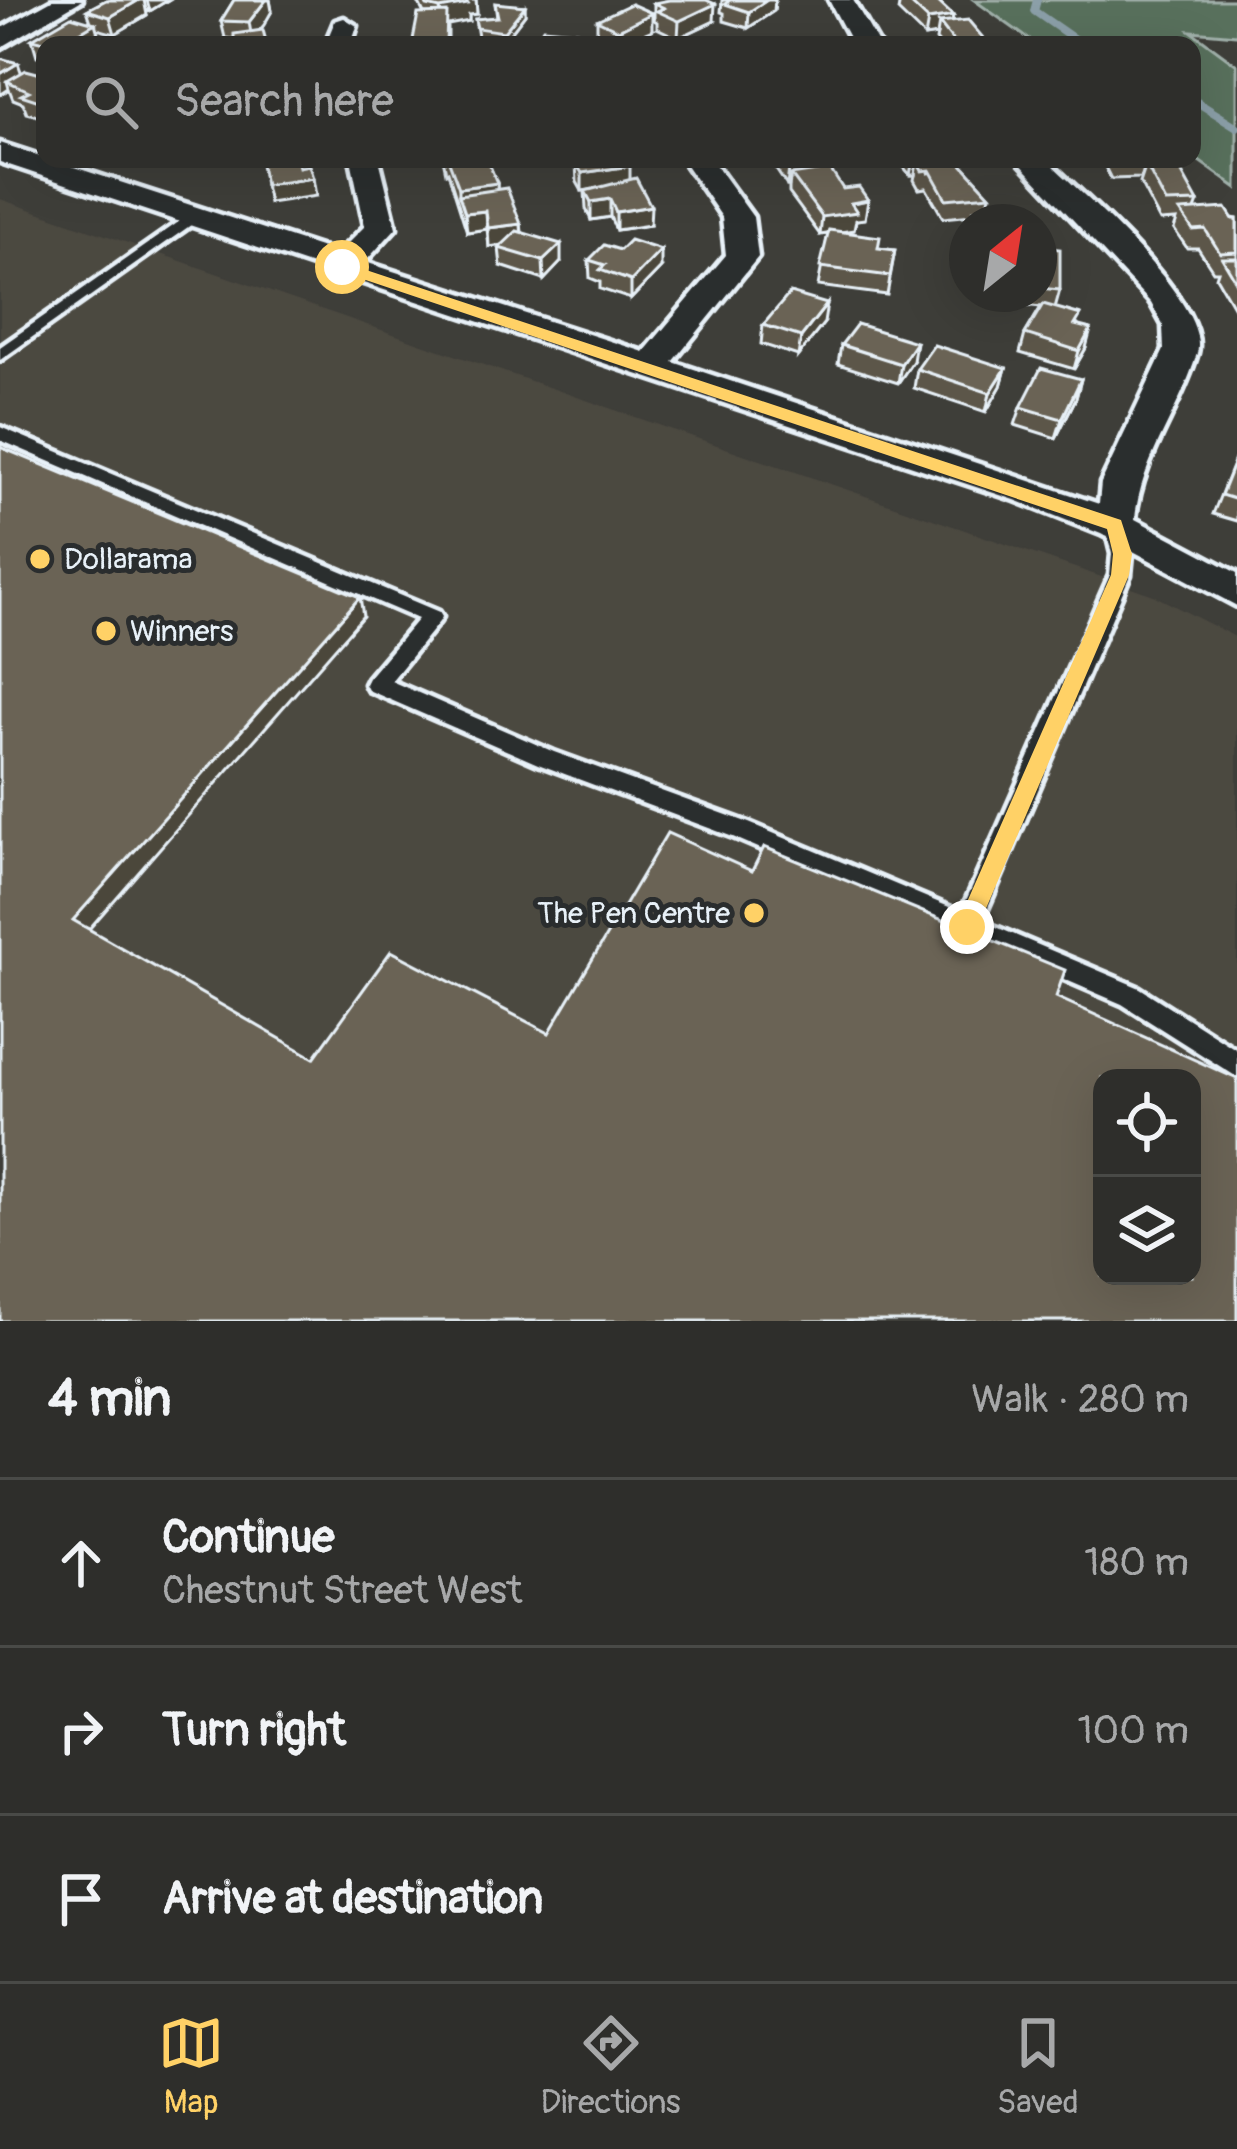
<!DOCTYPE html>
<meta charset="utf-8">
<style>
:root{--surface:#2e2e2b;--page:#3a3a37;--text:#f1f3f6;--muted:#a7a8a9;--line:#494a47;--accent:#ffd166}
body{margin:0;font-family:Pangolin,sans-serif;background:var(--page);color:var(--text)}
.controls{position:absolute;right:36px;bottom:36px;display:grid;overflow:hidden;border-radius:24px;box-shadow:0 12px 48px #0002}
.controls button{width:108px;height:108px;display:grid;place-items:center;padding:0;border:0;border-bottom:3px solid var(--line);background:var(--surface);color:var(--text);font:60px sans-serif}
.compass{position:absolute;left:949px;top:204px;width:108px;height:108px;border-radius:50%;background:var(--surface);box-shadow:0 12px 48px #0002;rotate:30deg}
.stop{position:absolute;width:36px;height:36px;margin:-27px;border:9px solid #ffd166;border-radius:50%;background:#fff}
.stop.end{background:#ffd166;border-color:#fff;box-shadow:0 3px 12px #0008}
.list{margin:0;padding:0;list-style:none}
h2{display:flex;justify-content:space-between;align-items:center;height:156px;margin:0;padding:0 48px;font-size:51px}
h2 small{font-size:39px;font-weight:400;color:var(--muted)}
.list li{display:grid;grid-template-columns:78px 1fr auto;gap:36px;align-items:center;box-sizing:border-box;height:168px;padding:0 48px;border-top:3px solid var(--line)}
.list b{display:block;font-size:45px;white-space:nowrap}
.list p{margin:0;font-size:39px;white-space:nowrap;color:var(--muted)}
.list em{font-size:39px;font-style:normal;color:var(--muted)}
.icon{flex:none;width:66px;height:66px;fill:none;stroke:currentColor;stroke-width:2;stroke-linecap:round;stroke-linejoin:round}
.map{position:relative;flex:none;width:1237px;height:1321px;overflow:hidden}
.search{position:absolute;background:var(--surface);box-shadow:0 12px 48px #0002;left:36px;right:36px;top:36px;height:132px;display:flex;align-items:center;gap:30px;box-sizing:border-box;padding:0 42px;border-radius:24px;color:var(--muted);font-size:45px}
.sheet{height:660px;background:var(--surface)}
nav{display:flex;justify-content:space-around;align-items:center;box-sizing:border-box;height:168px;border-top:3px solid var(--line);background:var(--surface);font-size:33px;color:var(--muted)}
nav a{display:grid;justify-items:center;gap:6px}
nav .on{color:var(--accent)}
.map>svg:first-child{display:block}
</style>
<div class="map">
<svg width="1237" height="1321" viewBox="0 0 1237 1321">
<rect width="100%" height="100%" fill="#3e3e39"/>
<filter id="ink" filterUnits="userSpaceOnUse"><feTurbulence type="fractalNoise" baseFrequency=".00833" numOctaves="2"/><feDisplacementMap in="SourceGraphic" scale="24" xChannelSelector="R" yChannelSelector="G"/><feConvolveMatrix kernelMatrix="1 2 1 2 8 2 1 2 1" color-interpolation-filters="sRGB"/></filter>
<g filter="url(#ink)">
<path fill="#4c4941" fill-rule="evenodd" d="M0 199 1151 594 1237 638V1321H0ZM1102 1078H1192V1276H1102Z"/>
<path fill="#586f5b" stroke="#a0b0aa" stroke-width="3" d="M974 0H1237V35L1191 31 1237 65V188L1192 156V45H1037Z"/>
<g fill="none" stroke-linecap="round" stroke-linejoin="round">
<g stroke="#8b9fa8" stroke-width="8">
<path d="M1037 0 1034 11 1083 45"/>
<path d="M1192 99 1237 127"/>
</g>
<defs>
<g id="lane">
<path d="M193 212 201 217 198 220 0 360V347Z"/>
<path d="M0 427 439 612 442 617 439 622 391 681 554 752 749 823 961 912 1110 575 1112 554 1105 525 1108 520H1122L1132 554 1130 575 982 921 1140 988 1237 1050V1077L1122 1004 733 837 538 764 368 690 365 684 368 678 418 619 0 440Z"/>
</g>
<g id="street">
<path d="M52 0H82L0 48V29Z"/>
<path d="M829 0H853L879 45H853Z"/>
<path d="M344 18 357 26 351 45H325L335 21Z"/>
<path d="M0 143 338 253 365 226 351 159H379L396 228 365 262 644 352 726 255 722 217 682 159H711L753 217 758 257 673 362 1099 504 1101 483 1164 350 1163 325 1151 303 1016 159H1046C1082 195 1211 303 1197 353 1180 411 1141 458 1135 519L1237 573V606L1101 534 1015 500 0 162Z"/>
</g>
</defs>
<use href="#lane" stroke="#e8f1f8" stroke-width="9"/>
<use href="#street" stroke="#e8f1f8" stroke-width="9"/>
<use href="#lane" fill="#2a2d2e" fill-rule="evenodd"/>
<use href="#street" fill="#2a2d2e" fill-rule="evenodd"/>
</g>
<g fill="#5c5648" stroke="#e8f1f8" stroke-width="3">
<path d="M106 0H168L150 11 146 10 147 15 115 34 97 29 100 40 92 45H45V58L37 56 32 39 91 22 87 10Z"/>
<path d="M234 0H270L272 11 260 31 234 39 225 38 221 21Z"/>
<path d="M417 0H476L477 14 469 15V21L424 14Z"/>
<path d="M722 0H775L774 11 748 28 724 21V13L721 12Z"/>
<path d="M900 0H936L953 16 952 22 989 45H940L936 40 937 35 925 37 898 11Z"/>
<path d="M654 3 714 21 678 38 657 28V22L654 20Z"/>
<path d="M495 4 525 6V14L505 40 478 37 475 19 497 17Z"/>
<path d="M597 20 652 30 621 45H614L597 37Z"/>
<path d="M0 58 21 73 45 75V118L27 113 23 103 13 99 9 89 0 95Z"/>
<path d="M443 159H487L497 183V190L521 224 522 232 561 262 544 280 501 266 499 248 503 245 489 247 487 229 467 232 448 172 446 173Z"/>
<path d="M581 159H626L630 179 650 225 616 230 610 217 591 220 586 209 585 191H582L577 182 576 164 583 163Z"/>
<path d="M769 159H822L824 163 823 170 843 189 868 200 865 219 856 220 854 230 844 232 878 248 895 250 887 295 818 286 828 234 820 235 789 193V186H787Z"/>
<path d="M897 159H957L990 195 987 209 1030 222H972L973 215 943 218 926 188 919 189 914 180 915 175H910Z"/>
<path d="M1101 159H1146L1147 160 1141 178 1111 179Z"/>
<path d="M1146 165 1198 202 1195 210 1237 219V313L1216 277 1218 271H1213L1198 248H1187L1174 229 1177 220 1160 221 1140 183Z"/>
<path d="M1039 247 1060 290 1055 308 1078 325 1086 348 1074 369 1020 353 1025 334 1041 307 1013 304 1014 294H1039Z"/>
<path d="M589 260 661 268 631 299 600 289V282L590 278Z"/>
<path d="M824 323 798 356 761 344 763 325Z"/>
<path d="M841 345 913 361 898 383 838 364Z"/>
<path d="M1006 368 1001 386 986 412 914 388 917 369Z"/>
<path d="M1081 379 1076 398 1056 438 1015 425 1021 407Z"/>
<path d="M1237 454V521L1213 514Z"/>
</g>
<g fill="#4b463b" stroke="#e8f1f8" stroke-width="3">
<path d="M139 0H144L147 15 115 34 110 17Z"/>
<path d="M147 0H168L150 11Z"/>
<path d="M266 0H270L272 11 264 25 252 39 249 22Z"/>
<path d="M465 0H476L477 14 469 15V21L448 25V45H446L440 9Z"/>
<path d="M767 0H775L774 11 748 28 749 12Z"/>
<path d="M715 4 714 21 678 38 679 21Z"/>
<path d="M525 6V14L505 40 504 32Z"/>
<path d="M652 13V30L618 45V30Z"/>
<path d="M953 16 950 33 939 23 937 35 925 37 928 20Z"/>
<path d="M95 23 100 40 92 45H58Z"/>
<path d="M18 63 24 80 7 81 9 89 0 95V74Z"/>
<path d="M913 159H952L950 170 929 173 930 170 917 162 915 175H910Z"/>
<path d="M824 163 822 181 791 175 789 186H787L789 168Z"/>
<path d="M630 166V184L582 191V173Z"/>
<path d="M313 178 316 196 269 203 265 185Z"/>
<path d="M497 183 498 201 459 197V188Z"/>
<path d="M610 199V217L591 220V202Z"/>
<path d="M868 200 865 219 856 220 854 230 820 235 822 217 851 203Z"/>
<path d="M651 206 650 225 616 230V212Z"/>
<path d="M486 211 487 229 467 232 465 213Z"/>
<path d="M521 224 522 242 489 247 488 228Z"/>
<path d="M561 244V262L544 280 543 261Z"/>
<path d="M661 250V268L631 299V281Z"/>
<path d="M827 304 824 323 798 356 801 337Z"/>
<path d="M1091 329 1086 348 1074 369 1079 351Z"/>
<path d="M916 342 913 361 898 383 901 364Z"/>
<path d="M1006 368 1001 386 986 412 990 393Z"/>
<path d="M1081 379 1076 398 1056 438 1062 419Z"/>
<path d="M360 597 363 616 82 937 73 920Z"/>
</g>
<g fill="#6b6454" stroke="#e8f1f8" stroke-width="3" fill-rule="evenodd">
<path d="M106 0H139L110 17 87 10Z"/>
<path d="M234 0H266L249 22 221 21Z"/>
<path d="M424 0H465L468 4 440 9 427 6Z"/>
<path d="M669 0H706L715 4 679 21 657 11 664 8 654 3Z"/>
<path d="M730 0H767L749 12 725 4Z"/>
<path d="M907 0H936L953 16 928 20Z"/>
<path d="M495 3 525 6 504 32 477 28 475 19 498 17Z"/>
<path d="M631 4 652 13 618 30 597 20Z"/>
<path d="M447 13 446 45H412L418 14Z"/>
<path d="M71 16 95 23 58 45 32 39Z"/>
<path d="M968 20 989 45H956L939 23Z"/>
<path d="M543 28 576 31 569 45H532Z"/>
<path d="M263 30 267 45H234V34Z"/>
<path d="M0 58 18 63 0 74Z"/>
<path d="M26 70 45 75V103L21 95 29 91 7 81Z"/>
<path d="M260 159H297L299 167 309 165 313 178 265 185Z"/>
<path d="M448 159H487L497 183 459 188Z"/>
<path d="M590 159H626L630 166 582 173 576 164 591 161Z"/>
<path d="M783 159H822L824 163 789 168Z"/>
<path d="M957 159 990 195 946 199 930 170 922 171 917 162Z"/>
<path d="M1177 164 1198 202 1166 203 1146 165Z"/>
<path d="M830 169 843 189 859 187 868 200 851 203 857 212 822 217 791 175Z"/>
<path d="M636 178 651 206 616 212 610 199 591 202 585 191Z"/>
<path d="M507 188 521 224 488 228 486 211 465 213 459 195Z"/>
<path d="M1007 208 1012 217 1026 216 1030 222H980L974 210Z"/>
<path d="M1226 208 1233 219H1237V252L1220 253 1205 229 1193 230 1180 211Z"/>
<path d="M829 230 880 237 878 248 895 250 890 276 820 267Z"/>
<path d="M517 231 561 244 543 261 499 248Z"/>
<path d="M630 240 661 250 631 281 600 270 605 265 589 260 604 245 620 250Z"/>
<path d="M1039 247 1060 249V290L1039 288Z"/>
<path d="M1222 258H1237V283Z"/>
<path d="M790 293 827 304 801 337 763 325Z"/>
<path d="M1043 304 1081 315 1075 325 1091 329 1079 351 1025 334Z"/>
<path d="M857 324 916 342 901 364 841 345Z"/>
<path d="M934 345 1006 368 990 393 917 369Z"/>
<path d="M1041 368 1081 379 1062 419 1021 407Z"/>
<path d="M0 447 360 597 73 920 314 1058 391 951 549 1033 667 833 752 871 764 847 1065 970 1056 997 1237 1079V1321H0ZM1102 1078H1192V1276H1102Z"/>
<path d="M1237 455V500L1221 495Z"/>
</g>
</g>
<path fill="#ffd166" d="M342 262 1121 520 1132 554 1129 575 975 934 967 937 956 927 1111 575 1113 554 1107 529 336 270Z"/>
<g fill="#ffd166" stroke="#2a2d2e" stroke-width="4.5">
<circle cx="40" cy="559" r="12"/>
<circle cx="106" cy="631" r="12"/>
<circle cx="754" cy="913" r="12"/>
</g>
<g text-anchor="middle" stroke-width="10" stroke-linejoin="round" paint-order="stroke">
<g font-size="30" fill="#e8f1f8" stroke="#2a2d2e" text-anchor="start">
<text x="64" y="569">Dollarama</text>
<text x="130" y="641">Winners</text>
<text x="730" y="923" text-anchor="end">The Pen Centre</text>
</g>
</g>
</svg>
<div class="controls">
<button><svg class="icon" aria-label="locate" viewBox="0 0 24 24"><circle cx="12" cy="12" r="6"/><path d="M12 2v4M12 18v4M2 12h4M18 12h4"/></svg></button>
<button><svg class="icon" aria-label="layers" viewBox="0 0 24 24"><path d="M12 4l9 5-9 5-9-5zM3 14l9 5 9-5"/></svg></button>
</div>
<svg class="compass" viewBox="-18 -18 36 36"><path d="M0-13l5 13h-10z" fill="#e53935"/><path d="M0 13l5-13h-10z" fill="#a7a8a9"/></svg>
<div class="stop" style="left:342px;top:267px"></div>
<div class="stop end" style="left:967px;top:927px"></div>
<div class="search"><svg class="icon" aria-label="search" viewBox="0 0 24 24"><circle cx="10" cy="10" r="6"/><path d="M15 15l6 6"/></svg>Search here</div>
</div>
<section class="sheet">
<h2>4 min<small>Walk · 280 m</small></h2>
<ul class="list">
<li><svg class="icon" aria-label="ahead" viewBox="0 0 24 24"><path d="M12 20V5M6 11l6-6 6 6"/></svg><div><b>Continue</b><p>Chestnut Street West</p></div><em>180 m</em></li>
<li><svg class="icon" aria-label="right" viewBox="0 0 24 24"><path d="M7 20v-9h11M14 6l5 5-5 5"/></svg><div><b>Turn right</b></div><em>100 m</em></li>
<li><svg class="icon" aria-label="arrive" viewBox="0 0 24 24"><path d="M6 21V4h12l-3 4 3 4H6"/></svg><div><b>Arrive at destination</b></div></li>
</ul>
</section>
<nav>
<a class="on"><svg class="icon" aria-label="map" viewBox="0 0 24 24"><path d="M3 6l6-2 6 2 6-2v14l-6 2-6-2-6 2zM9 4v14M15 6v14"/></svg>Map</a>
<a><svg class="icon" aria-label="directions" viewBox="0 0 24 24"><path d="M12 3l9 9-9 9-9-9zM9 14v-3h6M13 9l2 2-2 2"/></svg>Directions</a>
<a><svg class="icon" aria-label="saved" viewBox="0 0 24 24"><path d="M7 4h10v16l-5-4-5 4z"/></svg>Saved</a>
</nav>
